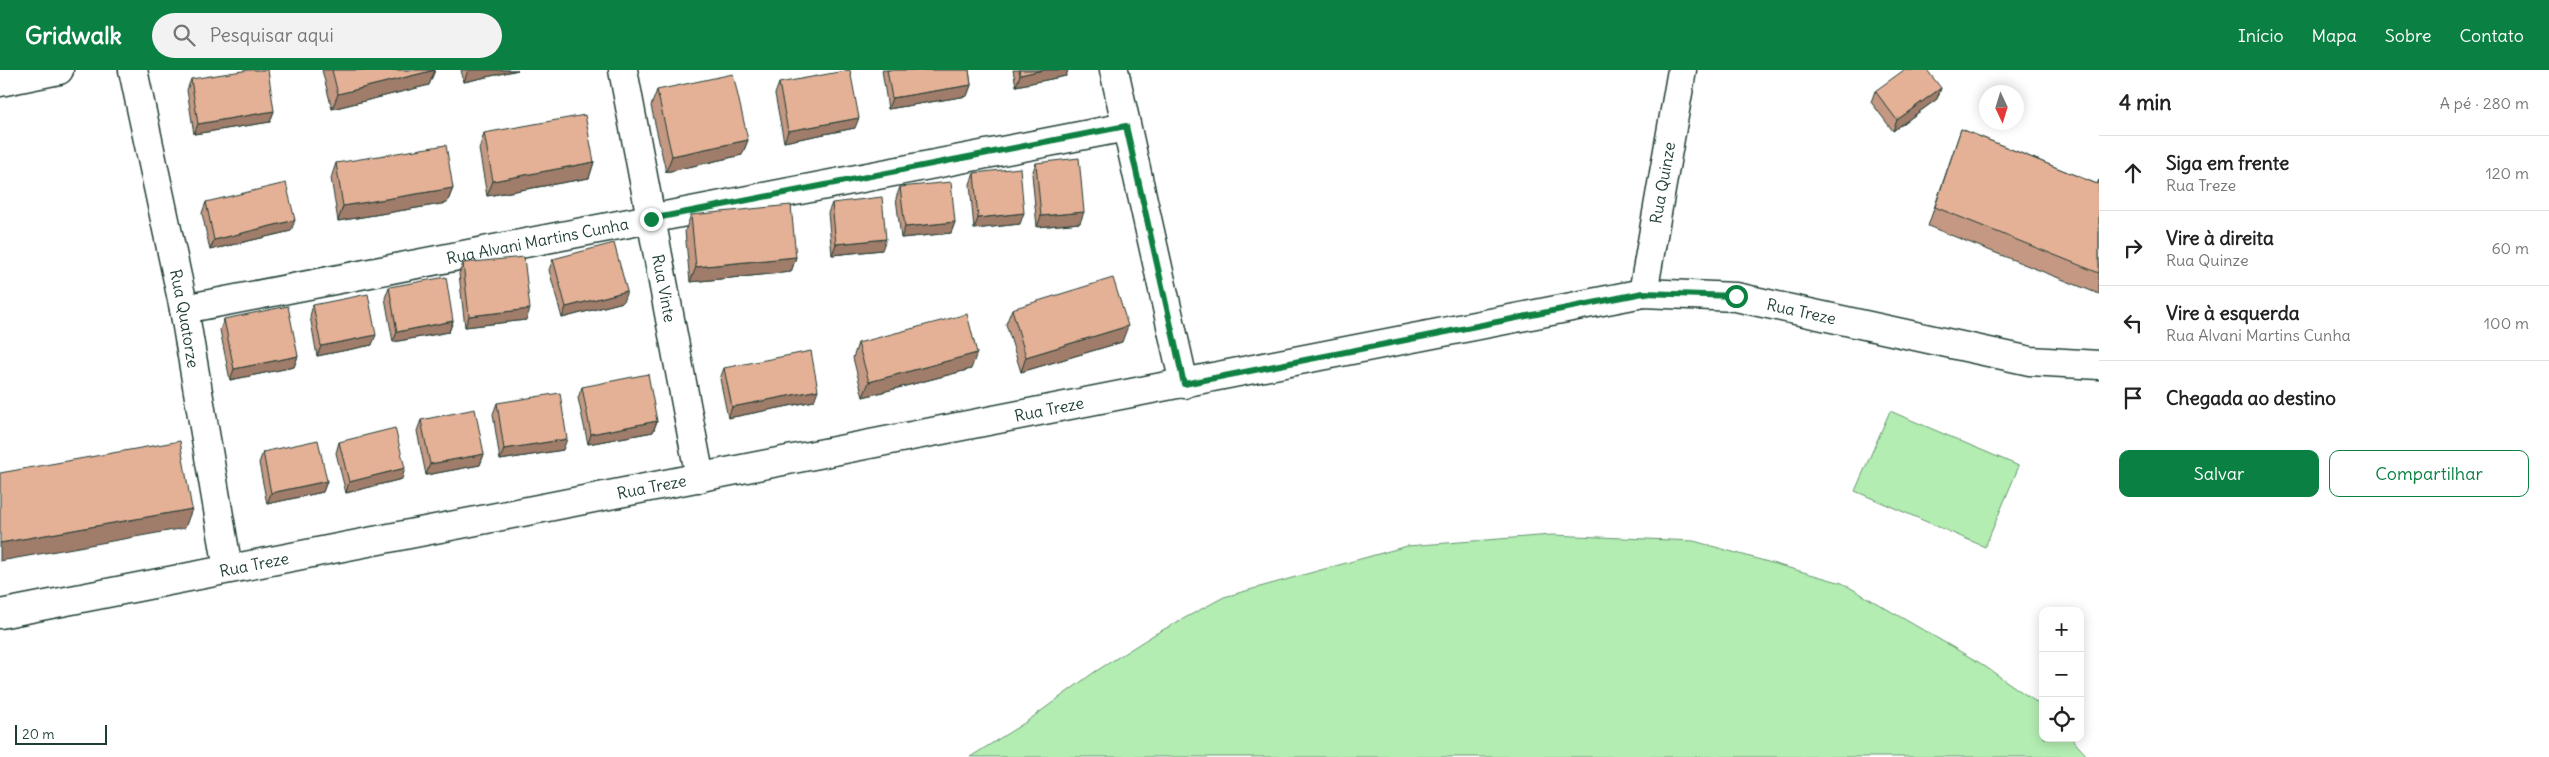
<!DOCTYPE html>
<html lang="pt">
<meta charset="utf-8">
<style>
:root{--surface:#fff;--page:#f2f2f2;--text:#222;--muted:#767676;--line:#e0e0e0;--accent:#0b8043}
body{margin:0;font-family:Delius,sans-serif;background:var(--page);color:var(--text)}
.controls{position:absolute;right:15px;bottom:15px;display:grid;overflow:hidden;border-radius:10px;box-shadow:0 2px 12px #0003}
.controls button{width:45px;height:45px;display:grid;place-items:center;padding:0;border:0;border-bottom:1px solid var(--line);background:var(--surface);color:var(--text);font:25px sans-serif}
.compass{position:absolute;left:1979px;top:15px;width:45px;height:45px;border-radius:50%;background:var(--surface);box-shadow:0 2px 12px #0003;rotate:176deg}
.scale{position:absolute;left:15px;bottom:12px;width:92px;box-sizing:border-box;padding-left:5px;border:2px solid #1f3d34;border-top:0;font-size:14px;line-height:18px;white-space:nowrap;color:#1f3d34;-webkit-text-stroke:4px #fff;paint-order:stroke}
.stop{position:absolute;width:15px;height:15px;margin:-11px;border:4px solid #0b8043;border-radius:50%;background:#fff}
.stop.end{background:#0b8043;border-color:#fff;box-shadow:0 1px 5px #0008}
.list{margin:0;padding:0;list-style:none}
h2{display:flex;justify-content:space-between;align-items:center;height:65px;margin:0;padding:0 20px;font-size:21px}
h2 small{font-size:16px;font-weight:400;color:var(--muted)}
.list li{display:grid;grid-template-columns:32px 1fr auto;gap:15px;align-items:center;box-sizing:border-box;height:75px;padding:0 20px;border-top:1px solid var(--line)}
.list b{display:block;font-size:19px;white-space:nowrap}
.list p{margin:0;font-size:16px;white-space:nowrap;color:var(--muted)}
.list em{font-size:16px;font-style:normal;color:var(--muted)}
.actions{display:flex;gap:10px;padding:15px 20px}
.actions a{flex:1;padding:11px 0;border:1px solid var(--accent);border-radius:10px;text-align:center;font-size:18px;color:var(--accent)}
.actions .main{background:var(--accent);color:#fff}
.icon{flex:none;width:28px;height:28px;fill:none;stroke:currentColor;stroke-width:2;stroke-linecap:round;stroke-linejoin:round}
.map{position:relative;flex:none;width:2099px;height:687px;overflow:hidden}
header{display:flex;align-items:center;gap:30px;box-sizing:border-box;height:70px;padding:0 25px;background:var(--accent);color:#fff}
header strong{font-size:24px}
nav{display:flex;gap:28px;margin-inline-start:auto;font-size:18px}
.search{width:350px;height:45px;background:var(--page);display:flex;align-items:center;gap:12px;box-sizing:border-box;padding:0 18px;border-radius:28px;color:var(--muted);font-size:19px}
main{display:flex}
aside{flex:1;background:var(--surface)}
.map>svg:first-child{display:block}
</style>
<header>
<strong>Gridwalk</strong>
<div class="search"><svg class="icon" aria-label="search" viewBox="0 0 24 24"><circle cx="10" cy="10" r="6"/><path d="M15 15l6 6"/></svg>Pesquisar aqui</div>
<nav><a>Início</a><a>Mapa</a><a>Sobre</a><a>Contato</a></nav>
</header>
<main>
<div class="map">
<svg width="2099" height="687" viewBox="0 0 2099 687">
<rect width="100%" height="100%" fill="#fff"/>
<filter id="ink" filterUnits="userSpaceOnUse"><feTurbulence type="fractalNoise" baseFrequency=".02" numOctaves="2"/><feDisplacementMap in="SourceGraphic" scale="10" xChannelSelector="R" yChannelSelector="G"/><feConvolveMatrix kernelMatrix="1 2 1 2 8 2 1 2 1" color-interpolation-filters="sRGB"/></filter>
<g filter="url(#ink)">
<g fill="#b3edb2" stroke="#699573">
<path d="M1890 341 2019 396 1985 477 1855 421Z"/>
<path d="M1552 465 1694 471 1842 513 1980 593 2042 636 2043 668H2071L2088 687H970L1026 652 1093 603 1155 564 1224 527 1407 476Z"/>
</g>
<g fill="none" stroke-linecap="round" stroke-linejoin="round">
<defs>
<g id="minor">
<path id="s1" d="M133 0 184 239 228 499"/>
<path id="s2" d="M623 0 700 408"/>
<path d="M1114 0 1184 314"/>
<path d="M0 12 59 0"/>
<path id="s3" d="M1643 223 1682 0"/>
<path id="s4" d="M184 239 1126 57"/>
<path id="s5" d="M0 544 1643 223 1736 227 2030 291 2099 295"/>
</g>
</defs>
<use href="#minor" stroke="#1f3d34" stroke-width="31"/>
<use href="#minor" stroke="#fff" stroke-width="28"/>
</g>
<g fill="#c49882" stroke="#1f3d34">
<path d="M322 0H435L429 15 332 39Z"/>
<path d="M461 0H518L464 12Z"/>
<path d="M882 0H969L971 15 967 26 888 39Z"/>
<path d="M1013 0H1068L1066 6 1016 16Z"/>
<path d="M191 9 274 41 270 52 194 64 187 20Z"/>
<path d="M779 13 855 58 784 72 775 24Z"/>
<path d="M1941 18 1937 29 1893 61 1871 32 1875 21Z"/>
<path d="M657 20 748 70 742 85 666 102 651 36Z"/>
<path d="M1961 59 2097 114 2099 110V224L1928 156Z"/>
<path d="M484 63 594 92 589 108 487 126 479 79Z"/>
<path d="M336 93 453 118 447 133 338 151 331 108Z"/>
<path d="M1036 93 1080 153 1037 157 1032 104Z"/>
<path d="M974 103 1020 154 974 159 970 114Z"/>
<path d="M900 117 955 152 951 163 901 168 896 128Z"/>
<path d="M206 132 291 161 210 180 202 143Z"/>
<path d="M832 133 882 180 832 185 828 143Z"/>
<path d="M691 145 796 187 791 202 690 212 685 161Z"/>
<path d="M553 189 623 232 562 248 549 200Z"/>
<path d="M463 193 526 250 465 257 459 204Z"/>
<path d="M389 217 453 251 449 262 393 272 385 228Z"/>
<path d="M313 235 372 275 317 286 310 246Z"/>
<path d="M1012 239 1122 272 1021 302 1006 254Z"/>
<path d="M224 249 298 286 294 297 230 310 220 260Z"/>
<path d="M858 273 971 299 863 327 853 288Z"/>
<path d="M724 298 814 331 728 348 720 309Z"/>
<path d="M582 317 657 351 653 362 588 374 578 328Z"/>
<path d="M497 333 563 380 500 390 493 344Z"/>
<path d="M421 350 484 384 480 395 426 405 417 361Z"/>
<path d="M339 372 402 409 346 423 336 383Z"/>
<path d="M263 382 327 411 323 422 267 434 259 393Z"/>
</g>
<g fill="#a07c6a" stroke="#1f3d34">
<path d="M435 0 429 15 332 39 338 24Z"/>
<path d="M468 0H518L464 12Z"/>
<path d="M1043 0H1068L1066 6 1016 16 1020 5Z"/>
<path d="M971 15 967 26 888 39 892 28Z"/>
<path d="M1941 18 1937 29 1893 61 1897 50Z"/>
<path d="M274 41 270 52 194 64 198 54Z"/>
<path d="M859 48 855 58 784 72 788 61Z"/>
<path d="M748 70 742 85 666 102 672 86Z"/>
<path d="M594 92 589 108 487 126 493 111Z"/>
<path d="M453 118 447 133 338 151 343 136Z"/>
<path d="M1084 142 1080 153 1037 157 1041 146Z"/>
<path d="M1024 143 1020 154 974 159 978 148Z"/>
<path d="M295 150 291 161 210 180 214 170Z"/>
<path d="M955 152 951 163 901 168 905 157Z"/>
<path d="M886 169 882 180 832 185 836 174Z"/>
<path d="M796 187 791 202 690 212 696 197Z"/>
<path d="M627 221 623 232 562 248 566 237Z"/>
<path d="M530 239 526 250 465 257 469 246Z"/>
<path d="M453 251 449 262 393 272 397 262Z"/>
<path d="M1128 256 1122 272 1021 302 1026 287Z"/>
<path d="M376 265 372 275 317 286 321 276Z"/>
<path d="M977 283 971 299 863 327 869 312Z"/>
<path d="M298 286 294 297 230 310 234 299Z"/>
<path d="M818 320 814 331 728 348 732 337Z"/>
<path d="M657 351 653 362 588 374 591 364Z"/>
<path d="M567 369 563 380 500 390 504 379Z"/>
<path d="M484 384 480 395 426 405 430 394Z"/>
<path d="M405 398 402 409 346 423 349 412Z"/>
<path d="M327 411 323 422 267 434 271 423Z"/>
<path d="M192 439 185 458 0 491V473Z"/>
</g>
<g fill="#e4b197" stroke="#1f3d34">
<path d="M249 0H268L274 41 198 54 191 9Z"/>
<path d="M332 0H435L338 24Z"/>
<path d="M850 0 859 48 788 61 779 13Z"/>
<path d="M887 0H969L971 15 892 28Z"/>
<path d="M1019 0H1043L1020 5Z"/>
<path d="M1904 0H1927L1941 18 1897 50 1875 21Z"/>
<path d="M733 4 748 70 672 86 657 20Z"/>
<path d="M585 45 594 92 493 111 484 63Z"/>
<path d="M1961 59 2097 114 2099 110V203L1935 137Z"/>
<path d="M446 75 453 118 343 136 336 93Z"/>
<path d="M1079 88 1084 142 1041 146 1036 93Z"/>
<path d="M1020 98 1024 143 978 148 974 103Z"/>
<path d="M951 112 955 152 905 157 900 117Z"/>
<path d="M286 113 295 150 214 170 206 132Z"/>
<path d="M882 127 886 169 836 174 832 133Z"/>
<path d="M791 135 796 187 696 197 691 145Z"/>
<path d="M614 173 627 221 566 237 553 189Z"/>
<path d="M524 187 530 239 469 246 463 193Z"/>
<path d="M446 207 453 251 397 262 389 217Z"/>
<path d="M1113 208 1128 256 1026 287 1012 239Z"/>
<path d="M368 224 376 265 321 276 313 235Z"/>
<path d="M288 236 298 286 234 299 224 249Z"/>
<path d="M967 244 977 283 869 312 858 273Z"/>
<path d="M811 281 818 320 732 337 724 298Z"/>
<path d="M648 304 657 351 591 364 582 317Z"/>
<path d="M560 323 567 369 504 379 497 333Z"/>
<path d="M475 339 484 384 430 394 421 350Z"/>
<path d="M395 358 405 398 349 412 339 372Z"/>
<path d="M318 370 327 411 271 423 263 382Z"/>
<path d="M180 371 192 439 0 473V403Z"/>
</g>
</g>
<g fill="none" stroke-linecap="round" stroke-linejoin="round" filter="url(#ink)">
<path stroke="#0b8043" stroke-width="6" d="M651 149 1126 56 1184 314 1643 223 1736 226"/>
</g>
<g text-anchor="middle" stroke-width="4.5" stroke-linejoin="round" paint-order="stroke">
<g font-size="16" fill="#1f3d34" stroke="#fff">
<text dy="6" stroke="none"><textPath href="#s3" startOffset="112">Rua Quinze</textPath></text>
<text dy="6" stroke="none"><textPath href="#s4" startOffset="360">Rua Alvani Martins Cunha</textPath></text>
<text dy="6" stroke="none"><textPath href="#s2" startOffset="222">Rua Vinte</textPath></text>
<text dy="6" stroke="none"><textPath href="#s5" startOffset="1834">Rua Treze</textPath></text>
<text dy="6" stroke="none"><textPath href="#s1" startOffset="254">Rua Quatorze</textPath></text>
<text dy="6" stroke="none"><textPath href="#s5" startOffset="1069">Rua Treze</textPath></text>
<text dy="6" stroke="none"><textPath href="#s5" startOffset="664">Rua Treze</textPath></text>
<text dy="6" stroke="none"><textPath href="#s5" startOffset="259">Rua Treze</textPath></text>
</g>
</g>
</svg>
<div class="controls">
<button>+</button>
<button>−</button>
<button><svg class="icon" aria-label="locate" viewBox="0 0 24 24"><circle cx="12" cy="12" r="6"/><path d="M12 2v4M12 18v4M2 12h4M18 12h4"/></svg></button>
</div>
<svg class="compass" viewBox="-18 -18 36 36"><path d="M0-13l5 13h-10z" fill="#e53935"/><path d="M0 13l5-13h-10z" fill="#767676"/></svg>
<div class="scale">20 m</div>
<div class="stop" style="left:1736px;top:226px"></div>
<div class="stop end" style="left:651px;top:149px"></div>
</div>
<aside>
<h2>4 min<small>A pé · 280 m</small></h2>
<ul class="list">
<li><svg class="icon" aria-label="ahead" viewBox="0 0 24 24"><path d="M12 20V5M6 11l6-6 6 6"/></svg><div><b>Siga em frente</b><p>Rua Treze</p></div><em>120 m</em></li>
<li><svg class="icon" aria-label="right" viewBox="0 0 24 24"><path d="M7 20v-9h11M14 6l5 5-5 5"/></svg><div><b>Vire à direita</b><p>Rua Quinze</p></div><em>60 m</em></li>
<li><svg class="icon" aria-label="left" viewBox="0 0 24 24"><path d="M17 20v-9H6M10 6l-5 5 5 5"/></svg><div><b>Vire à esquerda</b><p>Rua Alvani Martins Cunha</p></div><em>100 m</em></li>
<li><svg class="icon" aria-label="arrive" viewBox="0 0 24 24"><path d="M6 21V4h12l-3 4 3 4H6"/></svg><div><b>Chegada ao destino</b></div></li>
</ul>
<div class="actions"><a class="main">Salvar</a><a>Compartilhar</a></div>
</aside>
</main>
